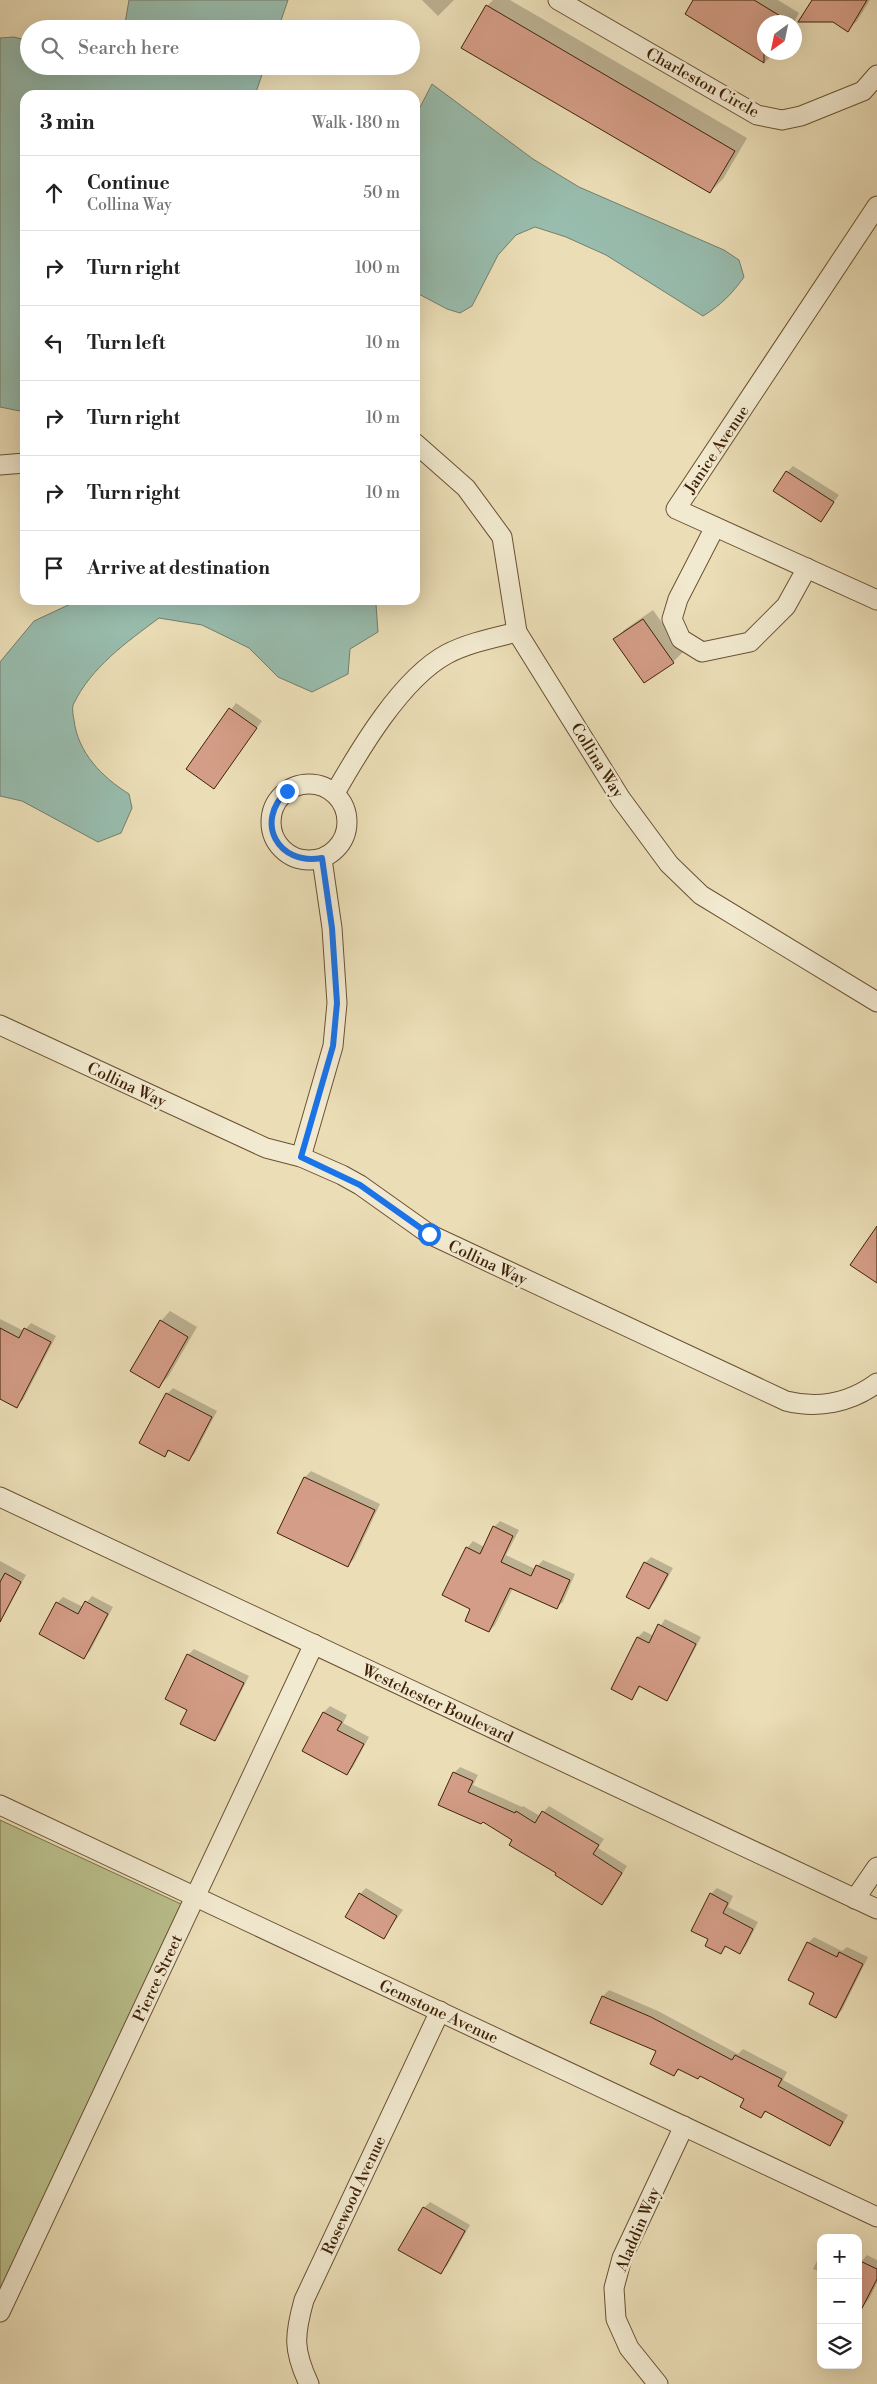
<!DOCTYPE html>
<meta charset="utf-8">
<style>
:root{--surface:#fff;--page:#f6f6f6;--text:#222;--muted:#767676;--line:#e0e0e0}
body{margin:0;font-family:"Libre Bodoni",serif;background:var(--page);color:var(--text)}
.controls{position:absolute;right:15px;bottom:15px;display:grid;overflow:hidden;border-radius:10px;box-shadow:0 5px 20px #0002}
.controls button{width:45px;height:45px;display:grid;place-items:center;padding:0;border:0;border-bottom:1px solid var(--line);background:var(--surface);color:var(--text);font:25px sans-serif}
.compass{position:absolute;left:757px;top:15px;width:45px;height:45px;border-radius:50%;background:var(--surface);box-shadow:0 5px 20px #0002;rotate:213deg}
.stop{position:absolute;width:15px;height:15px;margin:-11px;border:4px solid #1a73e8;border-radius:50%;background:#fff}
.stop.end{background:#1a73e8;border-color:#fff;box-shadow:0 1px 5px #0008}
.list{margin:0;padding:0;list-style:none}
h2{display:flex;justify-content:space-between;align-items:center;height:65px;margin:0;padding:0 20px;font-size:21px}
h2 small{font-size:16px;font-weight:400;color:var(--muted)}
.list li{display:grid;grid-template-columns:32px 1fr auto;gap:15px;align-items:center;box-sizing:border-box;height:75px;padding:0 20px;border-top:1px solid var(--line)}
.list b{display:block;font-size:19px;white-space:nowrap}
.list p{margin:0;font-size:16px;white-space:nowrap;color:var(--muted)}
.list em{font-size:16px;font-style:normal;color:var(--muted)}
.icon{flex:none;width:28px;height:28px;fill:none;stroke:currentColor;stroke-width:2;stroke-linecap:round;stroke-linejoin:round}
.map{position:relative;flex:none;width:877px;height:2384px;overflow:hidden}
.search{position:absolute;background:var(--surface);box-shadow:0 5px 20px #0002;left:20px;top:20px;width:400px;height:55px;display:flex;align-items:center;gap:12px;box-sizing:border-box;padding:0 18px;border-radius:28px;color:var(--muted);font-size:19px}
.panel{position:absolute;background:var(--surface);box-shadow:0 5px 20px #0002;left:20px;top:90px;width:400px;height:515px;border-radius:15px}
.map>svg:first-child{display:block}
</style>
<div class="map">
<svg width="877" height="2384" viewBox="0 0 877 2384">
<rect width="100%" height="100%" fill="#ebdeb7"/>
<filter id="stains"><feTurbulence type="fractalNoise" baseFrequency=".004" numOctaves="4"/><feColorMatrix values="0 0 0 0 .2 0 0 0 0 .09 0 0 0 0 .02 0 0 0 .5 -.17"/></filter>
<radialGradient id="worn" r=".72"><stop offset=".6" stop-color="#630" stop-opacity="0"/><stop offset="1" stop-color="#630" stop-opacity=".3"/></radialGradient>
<path fill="#bac08c" stroke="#7d714a" d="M0 1820 181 1904 0 2290Z"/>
<g fill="#98bcad" stroke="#757e6b">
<path d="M129 0H288L278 29H124Z"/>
<path d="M14 37 29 41V66H265L255 95H25V407L20 411 0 407V38Z"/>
<path d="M432 84 533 159 579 187 724 250 739 260 744 277C732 294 721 305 703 316L606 255 566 237 535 227 516 235 498 255 472 306 460 313 447 309 415 292V117Z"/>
<path d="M79 600H373L376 604 378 632 350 649 348 674 312 692 278 677 249 648 202 625 159 618C127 642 91 667 73 705 72 709 73 715 74 720 78 753 102 777 129 794L132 808 121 833 98 842 22 801 0 796V662L34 621Z"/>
</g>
<g fill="#0003">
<path d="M422 0H454L438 16Z"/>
<path d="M493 0H510L747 138 723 179 710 192 487 6Z"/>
<path d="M695 0H778L799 13 794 22H764V52H775L765 62 686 14Z"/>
<path d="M813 0H870L857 21 847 30Z"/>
<path d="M793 466 839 495 821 520 787 472Z"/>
<path d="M653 610 683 652 673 662 644 682 615 640 624 630Z"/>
<path d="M236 703 262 721 214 787 188 769Z"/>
<path d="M170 1311 197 1327 168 1377 159 1386 161 1321Z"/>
<path d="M0 1319 24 1331 31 1323 56 1336 23 1400 16 1406 0 1398Z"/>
<path d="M173 1388 217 1411 195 1453 189 1460 170 1450 165 1455 167 1394Z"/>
<path d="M311 1471 380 1504 354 1559 348 1565 279 1533 305 1477Z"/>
<path d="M500 1521 519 1530 506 1555 535 1569 543 1560 575 1574 563 1602 556 1608 513 1588 495 1625 489 1631 472 1609 467 1548 473 1541 484 1547 494 1527Z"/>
<path d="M651 1557 673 1568 655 1601 649 1608 645 1563Z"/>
<path d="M0 1561 26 1575 0 1623Z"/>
<path d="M92 1596 113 1607 90 1651 84 1657 57 1603 63 1597 83 1607Z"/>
<path d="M665 1619 701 1637 672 1693 666 1699 641 1686 632 1698 612 1688 638 1637 644 1631 654 1636Z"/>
<path d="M194 1649 249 1676 220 1734 214 1740 189 1709 188 1655Z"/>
<path d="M330 1706 347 1715 343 1723 369 1737 353 1767 347 1774 324 1712Z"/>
<path d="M460 1767 478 1775 473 1785 522 1807 523 1806 540 1816 549 1806 604 1839 598 1848 627 1866 608 1898 602 1904 514 1839 483 1821 454 1773Z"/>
<path d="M366 1888 403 1910 383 1938 360 1894Z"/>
<path d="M717 1888 733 1896 728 1907 758 1922 746 1946 740 1952 727 1946 721 1953 710 1939 711 1894Z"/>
<path d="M814 1937 842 1951 847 1947 868 1957 842 2010 836 2016 808 1943Z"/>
<path d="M609 1990 658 2011 738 2054 743 2049 787 2072 783 2080 848 2115 835 2139 829 2145 767 2111 761 2117 745 2099 700 2075 680 2069 674 2075 658 2051 592 2022 603 1996Z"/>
<path d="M430 2202 470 2225 447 2266 440 2272 424 2208Z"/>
<path d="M821 2253V2272L813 2269Z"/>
<path d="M867 2255 877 2260V2283L869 2299 863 2306 860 2263Z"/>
</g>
<g fill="#d49d87" stroke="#402207">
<path d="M693 0H754L790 22H764V63L685 14Z"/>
<path d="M812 0H867L848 32 833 22H798Z"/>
<path d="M486 5 735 151 710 193 461 48Z"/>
<path d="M786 471 834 502 821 522 773 491Z"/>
<path d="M643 619 674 663 644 683 613 639Z"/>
<path d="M229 708 257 728 214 789 186 769Z"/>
<path d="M877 1226V1283L850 1265Z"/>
<path d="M160 1320 188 1337 159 1388 130 1371Z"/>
<path d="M0 1328 19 1338 24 1328 51 1342 17 1408 0 1399Z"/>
<path d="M166 1393 212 1417 189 1461 168 1450 165 1457 139 1443Z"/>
<path d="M304 1477 375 1510 348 1567 277 1533Z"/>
<path d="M493 1526 513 1536 501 1562 531 1576 536 1565 570 1580 557 1609 510 1588 489 1632 465 1621 470 1609 442 1595 466 1547 480 1554Z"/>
<path d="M644 1562 668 1574 649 1609 626 1597Z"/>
<path d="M5 1573 21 1582 0 1622V1582Z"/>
<path d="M85 1601 108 1614 84 1659 39 1634 56 1602 78 1614Z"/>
<path d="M658 1624 696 1644 667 1701 639 1686 632 1700 611 1689 637 1637 649 1643Z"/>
<path d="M187 1654 244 1683 215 1741 180 1724 187 1710 165 1699Z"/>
<path d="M323 1712 342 1722 337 1730 364 1744 347 1775 302 1751Z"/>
<path d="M453 1772 473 1781 468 1792 515 1813 516 1811 535 1823 542 1811 599 1845 593 1854 622 1873 602 1905 555 1875 556 1873 509 1845 512 1840 483 1822 481 1824 438 1805Z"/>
<path d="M359 1893 397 1916 384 1939 345 1917Z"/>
<path d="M710 1893 728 1903 723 1913 753 1929 740 1954 725 1946 721 1954 705 1946 708 1939 691 1931Z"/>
<path d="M807 1942 837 1957 839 1952 863 1964 836 2018 809 2004 814 1993 788 1980Z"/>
<path d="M602 1996 651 2017 732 2060 735 2055 782 2079 778 2086 843 2122 830 2146 765 2111 761 2118 740 2107 744 2099 700 2076 698 2079 678 2069 674 2076 650 2064 656 2051 590 2023Z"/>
<path d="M423 2207 465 2231 441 2274 398 2250Z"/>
<path d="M858 2260 877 2269V2279L858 2316Z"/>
</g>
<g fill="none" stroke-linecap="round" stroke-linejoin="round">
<defs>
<g id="minor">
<path d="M558 0 757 115 782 120 801 116 863 91 877 75"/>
<path d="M877 206 676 509 877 600"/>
<path d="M415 443 466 488 502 537 517 632 621 799 669 864 701 895 877 1002"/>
<path d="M0 465 25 463"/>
<path d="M715 527 678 599 672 619 681 639 702 652 750 642 786 606 807 568"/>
<circle cx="309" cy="822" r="38"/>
<path d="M335 793C360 749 402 678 447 654 468 643 493 638 517 632"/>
<path d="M0 1025 266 1148 301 1157 342 1175 360 1185 429 1234 786 1401C818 1409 850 1403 877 1383"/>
<path d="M301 1157 333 1046 337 1003 332 928 322 859"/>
<path d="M0 1497 877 1909"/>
<path d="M0 1805 877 2217"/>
<path d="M855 1899 877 1867"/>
<path d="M0 2312 314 1644"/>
<path d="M309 2384C293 2350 294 2336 304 2300L440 2011"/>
<path d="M658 2384 629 2348 616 2319 614 2288 622 2258 684 2126"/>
</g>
</defs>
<use href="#minor" stroke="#6b5133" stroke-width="21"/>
<use href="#minor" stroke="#f2ead0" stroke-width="19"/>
</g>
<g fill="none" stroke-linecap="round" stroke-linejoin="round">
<path stroke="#1a73e8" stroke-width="6" d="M287 791C254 822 278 866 322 858L332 928 337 1003 333 1046 301 1157 360 1185 429 1234"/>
</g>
<g text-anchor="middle" stroke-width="5" stroke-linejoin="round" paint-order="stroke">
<g font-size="16" fill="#402207" stroke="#f2ead0">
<text transform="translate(703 82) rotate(29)" y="6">Charleston Circle</text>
<text transform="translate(716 449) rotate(-56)" y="6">Janice Avenue</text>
<text transform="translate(598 760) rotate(58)" y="6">Collina Way</text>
<text transform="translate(127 1084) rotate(25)" y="6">Collina Way</text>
<text transform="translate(488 1262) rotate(25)" y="6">Collina Way</text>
<text transform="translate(438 1703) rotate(25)" y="6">Westchester Boulevard</text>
<text transform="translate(157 1978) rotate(-65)" y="6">Pierce Street</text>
<text transform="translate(439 2011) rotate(25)" y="6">Gemstone Avenue</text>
<text transform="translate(353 2195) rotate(-65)" y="6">Rosewood Avenue</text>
<text transform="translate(637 2229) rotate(-67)" y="6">Aladdin Way</text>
</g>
</g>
<rect width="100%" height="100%" filter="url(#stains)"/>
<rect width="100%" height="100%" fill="url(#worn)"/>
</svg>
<div class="controls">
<button>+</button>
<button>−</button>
<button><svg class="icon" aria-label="layers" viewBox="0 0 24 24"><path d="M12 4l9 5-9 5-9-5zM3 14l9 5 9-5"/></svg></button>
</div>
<svg class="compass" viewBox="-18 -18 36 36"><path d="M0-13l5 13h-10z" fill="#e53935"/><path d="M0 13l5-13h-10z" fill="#767676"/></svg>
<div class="stop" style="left:429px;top:1234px"></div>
<div class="stop end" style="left:287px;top:791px"></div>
<div class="search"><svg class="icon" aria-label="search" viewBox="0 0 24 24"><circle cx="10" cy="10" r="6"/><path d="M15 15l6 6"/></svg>Search here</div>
<section class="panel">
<h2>3 min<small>Walk · 180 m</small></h2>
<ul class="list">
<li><svg class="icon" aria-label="ahead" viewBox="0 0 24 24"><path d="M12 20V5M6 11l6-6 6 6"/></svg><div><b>Continue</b><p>Collina Way</p></div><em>50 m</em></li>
<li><svg class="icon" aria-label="right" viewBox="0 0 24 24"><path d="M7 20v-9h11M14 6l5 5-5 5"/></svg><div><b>Turn right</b></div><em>100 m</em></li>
<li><svg class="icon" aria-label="left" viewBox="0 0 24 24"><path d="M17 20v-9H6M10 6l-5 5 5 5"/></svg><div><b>Turn left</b></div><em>10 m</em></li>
<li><svg class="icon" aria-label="right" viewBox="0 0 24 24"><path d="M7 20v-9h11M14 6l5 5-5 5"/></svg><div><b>Turn right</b></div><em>10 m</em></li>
<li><svg class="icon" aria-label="right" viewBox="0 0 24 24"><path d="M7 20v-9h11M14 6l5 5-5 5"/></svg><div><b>Turn right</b></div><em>10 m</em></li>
<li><svg class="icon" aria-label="arrive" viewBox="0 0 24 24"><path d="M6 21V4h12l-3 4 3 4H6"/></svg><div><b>Arrive at destination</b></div></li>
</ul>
</section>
</div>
